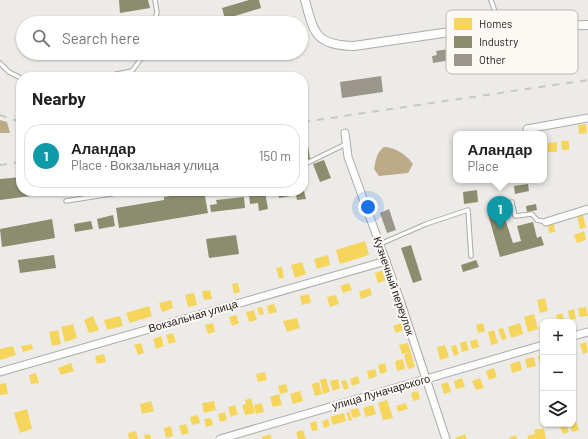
<!DOCTYPE html>
<meta charset="utf-8">
<style>
:root{--surface:#fff;--page:#f6f6f6;--text:#222;--muted:#767676;--line:#e0e0e0;--accent:#696865}
body{margin:0;font-family:Barlow,sans-serif;background:var(--page);color:var(--text)}
.controls{position:absolute;right:12px;bottom:12px;display:grid;overflow:hidden;border-radius:8px;box-shadow:0 1px 3px #0004}
.controls button{width:36px;height:36px;display:grid;place-items:center;padding:0;border:0;border-bottom:1px solid var(--line);background:var(--surface);color:var(--text);font:20px sans-serif}
.you{position:absolute;left:368px;top:207px;width:14px;height:14px;margin:-10px;border:3px solid #fff;border-radius:50%;background:#1a73e8;box-shadow:0 0 0 6px #1a73e833}
.badge{display:grid;place-items:center;width:26px;height:26px;border-radius:50%;background:var(--accent);color:#fff;font-size:13px;font-weight:700}
.pin{position:absolute;translate:-50% -33px;filter:drop-shadow(0 1px 2px #0008)}
.pin::after{content:'';position:absolute;top:21px;width:14px;height:12px;background:inherit;clip-path:polygon(0 0,100% 0,50% 100%)}
.popup{position:absolute;left:453px;top:131px;width:94px;height:52px;box-sizing:border-box;display:grid;place-content:center;border-radius:8px;background:var(--surface);filter:drop-shadow(0 1px 3px #0005);font-size:13px;white-space:nowrap;color:var(--muted)}
.popup b{font-size:15px;color:var(--text)}
.popup::after{content:'';position:absolute;left:50%;top:100%;margin-left:-8px;border:8px solid transparent;border-top-color:var(--surface)}
.list{margin:0;padding:0;list-style:none}
h2{display:flex;justify-content:space-between;align-items:center;height:52px;margin:0;padding:0 16px;font-size:17px}
h2 small{font-size:13px;font-weight:400;color:var(--muted)}
.list li{display:grid;grid-template-columns:26px 1fr auto;gap:12px;align-items:center;box-sizing:border-box;height:64px;margin:0 8px 8px;padding:0 8px;border:1px solid var(--line);border-radius:16px}
.list b{display:block;font-size:15px;white-space:nowrap}
.list p{margin:0;font-size:13px;white-space:nowrap;color:var(--muted)}
.list em{font-size:13px;font-style:normal;color:var(--muted)}
.icon{flex:none;width:22px;height:22px;fill:none;stroke:currentColor;stroke-width:2;stroke-linecap:round;stroke-linejoin:round}
.map{position:relative;flex:none;width:588px;height:439px;overflow:hidden}
.search{position:absolute;background:var(--surface);box-shadow:0 1px 3px #0004;left:16px;top:16px;width:292px;height:44px;display:flex;align-items:center;gap:10px;box-sizing:border-box;padding:0 14px;border-radius:22px;color:var(--muted);font-size:15px}
.panel{position:absolute;background:var(--surface);box-shadow:0 1px 3px #0004;left:16px;top:72px;width:292px;height:124px;border-radius:16px}
.map>svg:first-child{display:block}
</style>
<div class="map">
<svg width="588" height="439" viewBox="0 0 588 439">
<rect width="100%" height="100%" fill="#edebe8"/>
<g fill="#bcaa88">
<path d="M0 120 7 122 10 133H0Z"/>
<path d="M384 147C395 147 407 155 413 164L408 173 379 176 374 169C376 160 376 153 384 147Z"/>
</g>
<g fill="#f6d55c">
<path d="M586 124 587 133 579 134 578 125Z"/>
<path d="M561 141H569V150H562Z"/>
<path d="M557 142V152H548V143Z"/>
<path d="M583 215 586 227 580 229 577 216Z"/>
<path d="M554 223 555 232 549 233 548 224Z"/>
<path d="M584 231 586 240 577 243 574 235Z"/>
<path d="M365 241 369 255 340 264 336 250Z"/>
<path d="M328 255 330 265 317 269 314 259Z"/>
<path d="M302 262 306 274 295 278 291 265Z"/>
<path d="M282 267 284 278 279 279 276 268Z"/>
<path d="M383 270 386 280 378 283 375 273Z"/>
<path d="M238 283 240 292 234 294 232 284Z"/>
<path d="M349 283 352 290 343 293 340 286Z"/>
<path d="M370 288 372 295 361 299 359 292Z"/>
<path d="M210 290 212 299 204 300 202 291Z"/>
<path d="M194 293 197 305 188 307 185 295Z"/>
<path d="M309 294 311 303 302 305 300 296Z"/>
<path d="M336 295 339 304 330 307 327 297Z"/>
<path d="M545 298 548 311 540 313 537 300Z"/>
<path d="M171 300 173 308 162 312 159 303Z"/>
<path d="M274 304 277 312 269 314 267 306Z"/>
<path d="M149 306 152 316 130 323 126 313Z"/>
<path d="M262 307 264 314 259 315 257 308Z"/>
<path d="M586 307 588 316 580 317 578 308Z"/>
<path d="M574 309 576 319 570 320 568 311Z"/>
<path d="M254 310 257 320 249 322 246 312Z"/>
<path d="M562 313 565 322H558L556 315Z"/>
<path d="M534 314 538 329 528 332 524 317Z"/>
<path d="M236 315 239 323 232 326 229 317Z"/>
<path d="M93 316 99 330 89 333 84 320Z"/>
<path d="M120 316 123 326 107 330 104 320Z"/>
<path d="M297 318 300 328 287 332 283 321Z"/>
<path d="M213 323 215 332 208 334 205 325Z"/>
<path d="M402 323 404 330 396 333 393 326Z"/>
<path d="M483 323 485 331 478 333 476 325Z"/>
<path d="M520 323 523 334 511 338 508 327Z"/>
<path d="M73 324 77 338 65 342 61 327Z"/>
<path d="M503 328 507 339 502 340 498 329Z"/>
<path d="M58 330 61 344 52 346 49 332Z"/>
<path d="M494 330 498 343 491 345 488 332Z"/>
<path d="M173 333 176 342 169 344 166 335Z"/>
<path d="M161 336 164 346 156 349 153 339Z"/>
<path d="M477 339 479 347 472 349 470 341Z"/>
<path d="M466 341 469 350 462 352 460 343Z"/>
<path d="M586 342 588 352 583 354 580 344Z"/>
<path d="M141 343 144 353 138 355 134 345Z"/>
<path d="M408 343 415 367 408 369 404 355 410 352 402 354 399 345Z"/>
<path d="M32 344 33 349 23 352 21 346Z"/>
<path d="M445 345 449 357 440 360 437 347Z"/>
<path d="M456 345 459 354 454 356 451 346Z"/>
<path d="M13 346 16 355 0 360V349Z"/>
<path d="M104 354 106 362 97 364 95 356Z"/>
<path d="M543 355V363L540 364 538 356Z"/>
<path d="M534 357 536 366 527 368 525 359Z"/>
<path d="M403 359 405 369 397 371 395 361Z"/>
<path d="M520 361 522 370 512 373 510 364Z"/>
<path d="M71 363 74 371 61 375 58 368Z"/>
<path d="M385 363 387 372 380 374 378 365Z"/>
<path d="M494 368 497 377 489 380 486 371Z"/>
<path d="M375 369 377 376 369 379 367 371Z"/>
<path d="M265 372 267 380 258 382 256 374Z"/>
<path d="M36 373 39 383 31 384 29 375Z"/>
<path d="M358 376 360 383 352 386 350 379Z"/>
<path d="M326 378 330 392 323 394 320 380Z"/>
<path d="M462 378 465 387 456 389 454 381Z"/>
<path d="M480 378 484 388 476 390 472 381Z"/>
<path d="M338 379 340 388 333 391 330 381Z"/>
<path d="M346 380 349 388 344 390 341 381Z"/>
<path d="M319 382 322 394 315 396 312 384Z"/>
<path d="M448 382 451 392 444 394 441 384Z"/>
<path d="M6 383 8 394 0 395V384Z"/>
<path d="M286 384 288 392 280 394 278 386Z"/>
<path d="M300 391 303 401 293 404 290 394Z"/>
<path d="M418 391 420 399 413 401 411 393Z"/>
<path d="M279 394 282 405 273 407 270 397Z"/>
<path d="M251 398 255 413 245 415 242 405 246 404 245 400Z"/>
<path d="M387 400 393 418 383 420 378 403Z"/>
<path d="M151 401 154 411 142 414 140 404Z"/>
<path d="M214 401 216 410 204 413 202 403Z"/>
<path d="M262 403 264 412 256 414 254 405Z"/>
<path d="M406 403 408 409 398 412 396 406Z"/>
<path d="M235 405 238 414 231 417 228 407Z"/>
<path d="M373 405 376 414 366 417 363 408Z"/>
<path d="M358 408 361 416 353 418 350 410Z"/>
<path d="M27 409 32 429 20 433 14 413Z"/>
<path d="M225 412 227 420 220 422 218 414Z"/>
<path d="M349 412 352 420 349 421 346 413Z"/>
<path d="M344 413 346 421 333 425 330 417Z"/>
<path d="M198 415 200 423 192 425 190 417Z"/>
<path d="M211 418 213 425 206 427 204 419Z"/>
<path d="M328 419 330 426 324 428 322 421Z"/>
<path d="M316 421 318 430 312 431 310 423Z"/>
<path d="M576 421 579 430 572 432 569 424H573V422Z"/>
<path d="M186 424 189 433 182 435 179 426Z"/>
<path d="M566 424 569 432 563 434 560 427Z"/>
<path d="M171 426 173 436 166 438 164 428Z"/>
<path d="M544 428 546 439H536L534 430Z"/>
<path d="M303 430 306 439H298L296 432Z"/>
<path d="M136 431 138 439H129L128 433Z"/>
<path d="M150 434 151 439H145L144 435Z"/>
<path d="M270 434 272 439H262V437Z"/>
<path d="M465 434 467 439H456L455 438Z"/>
<path d="M535 434 536 439H528L527 436Z"/>
<path d="M516 435 517 439H509V438Z"/>
</g>
<g fill="#8c8c6e">
<path d="M119 0H148L150 8 120 13Z"/>
<path d="M249 0H259L261 8 225 19 222 8Z"/>
<path d="M307 139 310 159 303 160V140Z"/>
<path d="M324 160 331 178 320 182 313 164Z"/>
<path d="M21 177V191H53L54 193 0 200V179Z"/>
<path d="M528 184 529 191 515 194 514 186Z"/>
<path d="M303 187 306 199 297 200 296 195 279 198 278 191H303Z"/>
<path d="M477 190 478 202 464 204 463 192Z"/>
<path d="M204 191 208 213 119 228 116 208 164 200V197Z"/>
<path d="M265 192 268 209 259 211 258 203 250 204 249 194Z"/>
<path d="M244 197 245 208 211 212 210 205 217 204 216 200Z"/>
<path d="M536 204 537 210 527 212 526 206Z"/>
<path d="M502 210 513 243 521 241 517 226 533 222 537 238 541 236 544 245 500 257 488 214Z"/>
<path d="M113 215 115 226 99 229 97 219Z"/>
<path d="M52 219 55 238 2 247 0 229Z"/>
<path d="M91 221 93 229 75 232 74 224Z"/>
<path d="M236 235 239 254 209 258 206 239Z"/>
<path d="M411 245 422 280 413 283 401 248Z"/>
<path d="M54 255 56 268 20 273 18 260Z"/>
<path d="M476 260 479 267 463 272 461 265Z"/>
</g>
<g fill="#9b968c">
<path d="M466 46 468 57 433 63 432 56 437 55 436 51Z"/>
<path d="M381 76 383 92 342 98 340 82Z"/>
<path d="M389 209 396 230 387 233 380 213Z"/>
</g>
<g fill="none" stroke-linecap="round" stroke-linejoin="round">
<defs>
<g id="service">
<path d="M491 0 500 26"/>
<path d="M154 23 157 12 155 0"/>
<path d="M0 63 9 72 21 78"/>
<path d="M102 77 132 71 145 53"/>
<path d="M303 165 346 144"/>
<path d="M66 201 130 191"/>
<path d="M512 202 515 216 532 214 537 220 546 222"/>
<path d="M380 244 426 224 468 210 471 256"/>
</g>
<g id="minor">
<path d="M527 129 588 118"/>
<path d="M345 133 348 157 400 300 446 439"/>
<path d="M546 222 588 209"/>
<path d="M573 336 588 332"/>
<path d="M0 372 386 261"/>
<path d="M220 439 543 345"/>
</g>
<path id="tertiary" d="M305 0C314 33 315 45 354 46L484 27 588 25"/>
</defs>
<use href="#service" stroke="#acaba9" stroke-width="5.5"/>
<use href="#minor" stroke="#acaba9" stroke-width="9"/>
<use href="#tertiary" stroke="#acaba9" stroke-width="10"/>
<use href="#service" stroke="#fcfcfc" stroke-width="3.5"/>
<use href="#minor" stroke="#fcfcfc" stroke-width="7"/>
<use href="#tertiary" stroke="#fcfcfc" stroke-width="8"/>
<g stroke="#c8c7c7" stroke-width="2" stroke-dasharray="7 7" stroke-linecap="butt">
<path d="M0 115 21 122"/>
<path d="M303 122 588 80"/>
<path d="M0 165 21 162"/>
</g>
</g>
<g text-anchor="middle" stroke-width="4" stroke-linejoin="round" paint-order="stroke">
<g font-size="11" fill="#22211f" stroke="#fcf9f4">
<text transform="translate(394 286) rotate(71)" y="4">Кузнечный переулок</text>
<text transform="translate(193 316) rotate(-16)" y="4">Вокзальная улица</text>
<text transform="translate(381 392) rotate(-16)" y="4">улица Луначарского</text>
</g>
</g>
<rect x="446" y="10" width="132" height="64" rx="6" fill="#fcf9f4" stroke="#bbb8b4" stroke-width="1"/>
<rect x="454" y="18" width="18" height="12" fill="#f6d55c"/>
<rect x="454" y="36" width="18" height="12" fill="#8c8c6e"/>
<rect x="454" y="54" width="18" height="12" fill="#9b968c"/>
<g font-size="11" fill="#22211f">
<text x="479" y="28">Homes</text>
<text x="479" y="46">Industry</text>
<text x="479" y="64">Other</text>
</g>
</svg>
<div class="controls">
<button>+</button>
<button>−</button>
<button><svg class="icon" aria-label="layers" viewBox="0 0 24 24"><path d="M12 4l9 5-9 5-9-5zM3 14l9 5 9-5"/></svg></button>
</div>
<div class="you"></div>
<div class="pin badge" style="left:500px;top:229px;background:#0f9aa8">1</div>
<div class="popup"><b>Аландар</b>Place</div>
<div class="search"><svg class="icon" aria-label="search" viewBox="0 0 24 24"><circle cx="10" cy="10" r="6"/><path d="M15 15l6 6"/></svg>Search here</div>
<section class="panel">
<h2>Nearby<small></small></h2>
<ul class="list">
<li><span class="badge" style="background:#0f9aa8">1</span><div><b>Аландар</b><p>Place · Вокзальная улица</p></div><em>150 m</em></li>
</ul>
</section>
</div>
